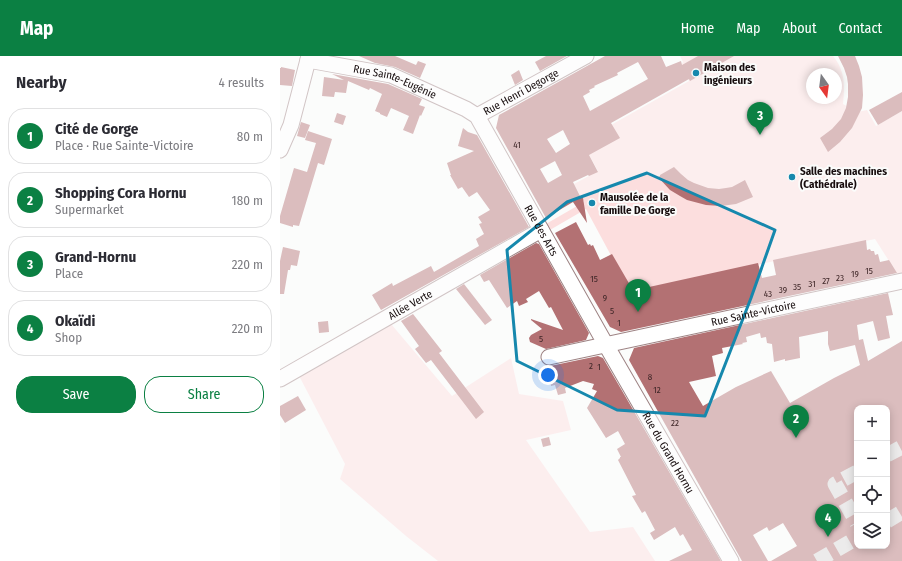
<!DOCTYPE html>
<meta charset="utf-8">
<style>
:root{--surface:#fff;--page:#f2f2f3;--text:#2b2b33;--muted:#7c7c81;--line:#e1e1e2;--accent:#0b8043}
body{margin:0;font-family:"Fira Sans Condensed",sans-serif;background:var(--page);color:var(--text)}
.controls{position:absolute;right:12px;bottom:12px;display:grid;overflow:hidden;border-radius:8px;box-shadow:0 2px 10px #0003}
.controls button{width:36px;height:36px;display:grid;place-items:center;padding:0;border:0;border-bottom:1px solid var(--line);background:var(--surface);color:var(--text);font:20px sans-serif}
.compass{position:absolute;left:526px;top:12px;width:36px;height:36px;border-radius:50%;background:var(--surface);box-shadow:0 2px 10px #0003;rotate:166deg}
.you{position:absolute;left:268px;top:319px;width:14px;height:14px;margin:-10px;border:3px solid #fff;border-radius:50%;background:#1a73e8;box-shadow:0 0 0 6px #1a73e833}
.badge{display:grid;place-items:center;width:26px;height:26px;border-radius:50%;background:var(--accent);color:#fff;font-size:13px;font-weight:700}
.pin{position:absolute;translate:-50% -33px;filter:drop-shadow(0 1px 2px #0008)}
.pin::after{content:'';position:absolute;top:21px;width:14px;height:12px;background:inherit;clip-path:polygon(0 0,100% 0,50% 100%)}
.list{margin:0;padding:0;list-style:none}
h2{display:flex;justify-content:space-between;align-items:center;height:52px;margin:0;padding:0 16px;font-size:17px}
h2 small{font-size:13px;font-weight:400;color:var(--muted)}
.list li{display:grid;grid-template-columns:26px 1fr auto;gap:12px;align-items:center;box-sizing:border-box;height:56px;margin:0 8px 8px;padding:0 8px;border:1px solid var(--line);border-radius:16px}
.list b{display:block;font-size:15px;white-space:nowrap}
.list p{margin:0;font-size:13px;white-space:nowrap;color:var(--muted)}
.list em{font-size:13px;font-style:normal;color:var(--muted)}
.actions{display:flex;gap:8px;padding:12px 16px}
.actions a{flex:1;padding:9px 0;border:1px solid var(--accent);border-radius:16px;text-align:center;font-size:14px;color:var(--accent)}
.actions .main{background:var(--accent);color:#fff}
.icon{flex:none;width:22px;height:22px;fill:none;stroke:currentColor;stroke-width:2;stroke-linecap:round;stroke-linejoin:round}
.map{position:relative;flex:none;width:622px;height:505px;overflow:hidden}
header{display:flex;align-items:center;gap:24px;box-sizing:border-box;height:56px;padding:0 20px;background:var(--accent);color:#fff}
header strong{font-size:19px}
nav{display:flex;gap:22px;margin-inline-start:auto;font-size:14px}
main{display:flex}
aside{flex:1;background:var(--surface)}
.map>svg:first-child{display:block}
</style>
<header>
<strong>Map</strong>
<nav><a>Home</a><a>Map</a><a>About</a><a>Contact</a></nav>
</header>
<main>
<aside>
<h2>Nearby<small>4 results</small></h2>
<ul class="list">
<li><span class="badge">1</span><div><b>Cité de Gorge</b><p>Place · Rue Sainte-Victoire</p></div><em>80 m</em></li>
<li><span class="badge">2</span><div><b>Shopping Cora Hornu</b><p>Supermarket</p></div><em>180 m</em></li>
<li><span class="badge">3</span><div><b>Grand-Hornu</b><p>Place</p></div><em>220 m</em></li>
<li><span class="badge">4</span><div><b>Okaïdi</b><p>Shop</p></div><em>220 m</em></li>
</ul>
<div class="actions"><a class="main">Save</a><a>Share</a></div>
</aside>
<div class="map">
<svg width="622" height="505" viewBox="0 0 622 505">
<rect width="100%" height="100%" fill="#fbfcfb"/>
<g fill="#fcdede" fill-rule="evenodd">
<path d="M400 0H553C565 14 565 30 563 48L578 56 587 54 596 70 622 55V223L617 224 616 216 595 183 363 234 348 231 306 153 263 178 259 172 304 146 294 128 318 115 309 99 331 69 409 25 401 9 403 6ZM532 18H556V42H532Z"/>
<path d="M106 262 172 340 231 302 239 338 283 345 291 374 246 384 310 476 353 471 375 505H158L126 480 60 423 65 408 16 314Z"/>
</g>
<g fill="#b37173" fill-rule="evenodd">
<path d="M79 0H115L136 9 138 5 146 8 140 22 115 11 95 7Z"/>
<path d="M266 0H287L260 15 255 6Z"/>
<path d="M325 0H381L386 11 401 5 402 9 418 0H454L410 25 409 23 331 67 340 82 309 99 318 116 309 120 308 119 293 126 301 142H303L307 167 293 146 266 162 216 72 219 59ZM358 6 368 23 310 55 303 40 310 36 309 34 315 31 314 30 338 19 337 17ZM283 74 290 88 276 97 267 83ZM275 105 282 119 268 127 260 113Z"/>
<path d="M558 0H575L579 10 582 21 583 39 582 52 572 72 560 86 548 96 540 82 552 73 561 63 566 52 568 41V28L567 21 564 12Z"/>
<path d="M1 11 15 14 12 30 0 29V12H1Z"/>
<path d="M239 14 243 24 235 29 231 19Z"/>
<path d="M52 18 108 28 142 43 139 49 145 51 141 60 140 59 133 78 123 74 129 60 111 52 107 61 100 58V57L95 55 102 38 90 32 89 34 68 25 66 37 55 36 54 41 42 40 44 21 64 24Z"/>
<path d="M622 36V55L598 69 589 54Z"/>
<path d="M57 57 66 60 63 69 54 66Z"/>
<path d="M21 66 30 69 25 82 17 80Z"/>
<path d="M183 72 188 76 197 79 249 171 101 254 92 239 112 227 113 230 151 210 154 216 199 190 196 183 204 178 199 168 202 167 198 161 210 154 197 136 189 141 182 131 178 133 170 119H171L167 107 194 95 178 90Z"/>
<path d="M28 75 52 83 44 109 38 107 19 170 13 169V171L0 167V160L14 112 27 116 36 87 25 84Z"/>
<path d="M394 111 401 118 408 124 414 127 428 132 439 133 446 132 452 131 465 124 473 141 456 148 441 150 426 149 407 144 400 140 390 134 378 121 380 120V119Z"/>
<path d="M296 166 308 189 310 188 311 190 313 189 320 204 332 198 350 229 360 233 478 207 482 222 496 219 493 204 586 184 587 194 590 193 591 195H594L595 199 598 198 600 206 609 204 617 217 341 276 330 271 275 177Z"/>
<path d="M256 187 259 188 309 277 306 284 266 293 250 286 249 282 251 279 262 273 251 264V263L283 274 271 251 269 252 259 235 246 243 248 246 239 250 237 245 227 252 209 224 204 226 200 219Z"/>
<path d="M3 191 20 195 17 210 11 209 10 214H8L4 238H0V205Z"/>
<path d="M184 228 212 264 205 269 176 233Z"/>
<path d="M608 237 613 259 606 260 610 282 598 285 593 265 577 269 579 284 583 283 588 305 622 285V505H491L517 490 503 467 489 475 487 471 473 479 488 505H462L349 304 354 292ZM548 275V288L550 295 575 289 580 309 554 322 510 347 491 315 456 331 423 350 409 326 436 320 432 300 443 297 442 292 463 288 462 287 467 286 466 281 480 277 481 282 486 281 487 287 492 288 494 306 505 303V305L520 302 519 281ZM577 352H607V490H577Z"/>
<path d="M133 258 162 295 159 297 204 356 196 363 151 304 146 307 135 293 139 290 121 265Z"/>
<path d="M48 265 49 276 39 277 38 266Z"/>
<path d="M318 300 323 302 441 505H389L412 494 403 478 400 480 395 471 374 484 370 477 375 474 365 455 362 457 352 440 356 439 338 404 340 402V401H341L337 393 345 388 338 375 326 382 307 352 317 335 312 333 314 328 303 325 285 332 286 337 278 339 275 329 271 330 268 311H270V310Z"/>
<path d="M18 340 26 354 5 367 0 359V350Z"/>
<path d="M269 381 271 389 263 391 261 383Z"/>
</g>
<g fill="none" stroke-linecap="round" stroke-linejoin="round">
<g stroke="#d9d8d7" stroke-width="15" stroke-dasharray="15 8" stroke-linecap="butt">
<path d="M607 399 622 391"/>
<path d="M577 416 555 428 577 467"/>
<path d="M607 465 622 456"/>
<path d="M537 505 577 482"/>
</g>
<defs>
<g id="minor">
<path id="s1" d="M28 4 111 19 186 53 197 60 326 289 451 505"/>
<path id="s2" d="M197 60 306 0"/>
<path d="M0 94 11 69 29 0"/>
<path id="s3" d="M269 301 622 225"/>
<path id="s4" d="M0 323 103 264 261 174"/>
</g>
</defs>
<use href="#minor" stroke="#9e8384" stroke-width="17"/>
<use href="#minor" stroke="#fff" stroke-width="15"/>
</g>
<path d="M0 0H622V505H0ZM367 117 495 174 471 242 425 360 337 354 237 305 227 194 287 146Z" fill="#fbfcfb" fill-opacity=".55" fill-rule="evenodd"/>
<path fill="none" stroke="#1688ad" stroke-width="3" stroke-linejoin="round" d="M367 117 495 174 471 242 425 360 337 354 237 305 227 194 287 146Z"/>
<g fill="#1688ad" stroke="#fbfcfb" stroke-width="1.5">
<circle cx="416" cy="17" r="4"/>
<circle cx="512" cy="121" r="4"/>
<circle cx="312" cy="147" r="4"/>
</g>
<g text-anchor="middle" stroke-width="4" stroke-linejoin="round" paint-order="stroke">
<g font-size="9" fill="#3e2627">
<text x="237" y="92">41</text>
<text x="589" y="218">15</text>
<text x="575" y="221">19</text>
<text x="560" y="225">23</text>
<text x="314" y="226">15</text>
<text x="546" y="228">27</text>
<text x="532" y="231">31</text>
<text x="517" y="234">35</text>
<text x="503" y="237">39</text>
<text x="488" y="241">43</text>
<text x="325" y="245">9</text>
<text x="332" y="258">5</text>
<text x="339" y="270">1</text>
<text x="261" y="286">5</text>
<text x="311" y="313">2</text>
<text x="319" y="314">1</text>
<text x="370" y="324">8</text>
<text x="377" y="337">12</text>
<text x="395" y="370">22</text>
</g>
<g font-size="11" font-weight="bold" fill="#170d0e" stroke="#fbfcfb" text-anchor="start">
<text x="424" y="15">Maison des<tspan x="424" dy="13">ingénieurs</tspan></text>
<text x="520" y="119">Salle des machines<tspan x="520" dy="13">(Cathédrale)</tspan></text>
<text x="320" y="145">Mausolée de la<tspan x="320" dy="13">famille De Gorge</tspan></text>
</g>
<g font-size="11" fill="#170d0e" stroke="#fbfcfb">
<text dy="4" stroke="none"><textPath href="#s1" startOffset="90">Rue Sainte-Eugénie</textPath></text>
<text dy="4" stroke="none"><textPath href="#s2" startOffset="50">Rue Henri Degorge</textPath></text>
<text dy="4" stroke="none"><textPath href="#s1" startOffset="311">Rue des Arts</textPath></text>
<text dy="4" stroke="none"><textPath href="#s4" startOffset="150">Allée Verte</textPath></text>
<text dy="4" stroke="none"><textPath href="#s3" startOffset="209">Rue Sainte-Victoire</textPath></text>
<text dy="4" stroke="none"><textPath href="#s1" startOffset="567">Rue du Grand Hornu</textPath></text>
</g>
</g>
</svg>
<div class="controls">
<button>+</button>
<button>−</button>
<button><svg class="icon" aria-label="locate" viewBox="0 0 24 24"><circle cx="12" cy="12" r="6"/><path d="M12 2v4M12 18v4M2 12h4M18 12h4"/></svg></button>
<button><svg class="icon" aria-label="layers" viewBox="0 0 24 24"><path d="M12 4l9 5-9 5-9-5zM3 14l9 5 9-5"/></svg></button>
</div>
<svg class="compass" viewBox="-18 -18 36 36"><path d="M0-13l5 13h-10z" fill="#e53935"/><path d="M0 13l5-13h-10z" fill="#7c7c81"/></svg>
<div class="you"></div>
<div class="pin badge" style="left:358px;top:256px">1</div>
<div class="pin badge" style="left:516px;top:382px">2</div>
<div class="pin badge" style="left:480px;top:79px">3</div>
<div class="pin badge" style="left:548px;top:481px">4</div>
</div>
</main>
